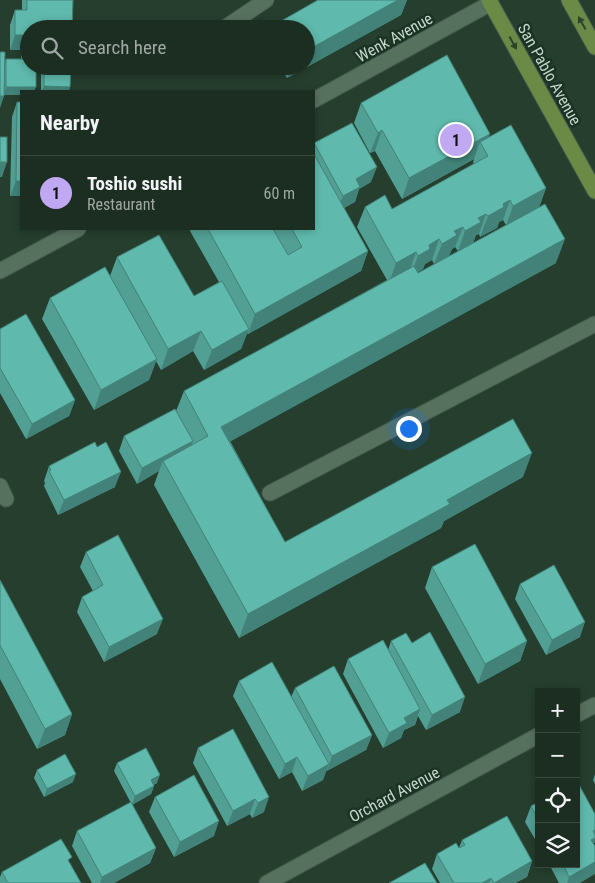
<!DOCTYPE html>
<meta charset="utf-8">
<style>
:root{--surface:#1c2e22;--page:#293a2f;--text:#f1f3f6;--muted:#a0a8a5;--line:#3a4a40;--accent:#c1a8f3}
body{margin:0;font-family:"Roboto Condensed",sans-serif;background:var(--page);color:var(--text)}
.controls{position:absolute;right:15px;bottom:15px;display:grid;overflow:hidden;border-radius:0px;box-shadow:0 2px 8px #0003}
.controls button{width:45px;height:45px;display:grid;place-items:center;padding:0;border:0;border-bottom:1px solid var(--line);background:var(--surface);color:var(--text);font:25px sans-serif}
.you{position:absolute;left:408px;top:428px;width:18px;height:18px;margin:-12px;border:4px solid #fff;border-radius:50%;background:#1a73e8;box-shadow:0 0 0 8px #1a73e833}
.badge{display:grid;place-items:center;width:32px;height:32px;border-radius:50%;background:var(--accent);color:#111;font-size:16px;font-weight:700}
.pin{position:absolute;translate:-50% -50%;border:2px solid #fff;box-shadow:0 1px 5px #0006}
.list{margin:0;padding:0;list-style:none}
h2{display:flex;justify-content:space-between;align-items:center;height:65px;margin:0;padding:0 20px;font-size:21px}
h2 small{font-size:16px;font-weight:400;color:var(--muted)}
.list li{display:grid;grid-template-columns:32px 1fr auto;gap:15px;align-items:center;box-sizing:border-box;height:75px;padding:0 20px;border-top:1px solid var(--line)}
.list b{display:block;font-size:19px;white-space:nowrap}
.list p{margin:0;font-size:16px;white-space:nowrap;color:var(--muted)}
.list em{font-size:16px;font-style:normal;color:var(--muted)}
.icon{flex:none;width:28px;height:28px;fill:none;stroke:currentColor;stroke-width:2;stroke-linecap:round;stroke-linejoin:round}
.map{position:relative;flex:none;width:595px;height:883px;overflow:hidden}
.search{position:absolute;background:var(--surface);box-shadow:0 2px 8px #0003;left:20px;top:20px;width:295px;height:55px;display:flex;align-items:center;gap:12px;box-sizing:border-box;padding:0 18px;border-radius:28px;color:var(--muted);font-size:19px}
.panel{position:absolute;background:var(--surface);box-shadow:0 2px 8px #0003;left:20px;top:90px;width:295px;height:140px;border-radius:0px}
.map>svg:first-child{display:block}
</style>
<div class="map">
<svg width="595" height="883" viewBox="0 0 595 883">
<rect width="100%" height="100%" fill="#253e2e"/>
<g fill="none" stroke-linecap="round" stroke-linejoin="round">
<defs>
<g id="lane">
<path d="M223 29 266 0"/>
<path d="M270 493 595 324"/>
</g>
<g id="street">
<path d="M314 100 491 3"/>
<path d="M0 271 78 229"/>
<path d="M0 486 6 499"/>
<path d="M576 715 595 705"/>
<path d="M267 883 539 735"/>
</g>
<g id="primary">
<path d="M489 0 595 191"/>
<path d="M569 0 595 47"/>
</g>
</defs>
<use href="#lane" stroke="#44594c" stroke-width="17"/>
<use href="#street" stroke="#44594c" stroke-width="17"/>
<use href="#primary" stroke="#44594c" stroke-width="17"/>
<use href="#lane" stroke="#57715f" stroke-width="15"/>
<use href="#street" stroke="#57715f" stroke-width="15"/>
<use href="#primary" stroke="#6b8a46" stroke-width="15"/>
</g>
<g fill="#529f94" fill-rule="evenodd">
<path d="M22 0H73L29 29 21 95H4L5 63 6 59H21V50H10V25L15 10H22Z"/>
<path d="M318 0H407L401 15 287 78 281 66H306V29H274L276 24Z"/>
<path d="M41 66H71L69 91H41Z"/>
<path d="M17 102 21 196H10L12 117Z"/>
<path d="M361 103 489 137 546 188 539 207 556 263 230 441 285 542 523 477 444 521 441 528 239 638 154 485 159 471 137 484 119 451 124 436 176 411 184 391 387 280 357 227 365 207 392 209 474 164 473 162 474 159 402 199 375 151 370 153 354 123ZM503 220 506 225 418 273V272L423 269 425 264 432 260 434 264 449 256 452 249 455 247 458 251 473 243 476 235 479 234 480 237 497 228 499 222Z"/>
<path d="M314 143 371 182 359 189 355 202 344 208 368 251 361 271 248 334 247 333 241 349 204 370 193 351 161 370 156 361 149 380 94 410 42 319 50 298 110 276 117 257 194 296 219 282 190 231 191 229H314Z"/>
<path d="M0 329 75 400 69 416 26 439 0 393Z"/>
<path d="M49 466 115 487 58 515 44 486 45 483 44 481Z"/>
<path d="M86 552 157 634 104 662 77 612 82 597 93 591 80 567Z"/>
<path d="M432 567 527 641 520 661 478 684 425 588Z"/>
<path d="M0 580 72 714 65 735 37 749 0 679Z"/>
<path d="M520 584 580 637 546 655 515 599Z"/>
<path d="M391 641 412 643 460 712 426 730 418 716 415 725 404 730 401 738 383 748 343 674 348 659 388 650Z"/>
<path d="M239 681 291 697 295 688 372 735 366 750 326 771 323 780 302 791 292 772 279 779 233 696Z"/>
<path d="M233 729 264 812 252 818 250 814 227 826 193 763 198 748Z"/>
<path d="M117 763 157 783 153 785 154 786 151 794 132 805 114 771Z"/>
<path d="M37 770 73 782 44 797 34 778Z"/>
<path d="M595 774V784L593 780Z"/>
<path d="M155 797 214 836 174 857 149 812Z"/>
<path d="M539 802V846L525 822 531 806Z"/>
<path d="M595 814V842L594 843 580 883H559L549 864H576Z"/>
<path d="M77 831 156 848 150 863 114 883H92L72 846Z"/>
<path d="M462 840 532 861 527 877 515 883H440L432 869 437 854 459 848Z"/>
<path d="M70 863 81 883H0V877L2 872Z"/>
</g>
<g fill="#428278">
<path d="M398 0H407L401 15 287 78 291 66H306V51Z"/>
<path d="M15 35H27L21 50H10Z"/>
<path d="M27 44H29V59H21Z"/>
<path d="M44 86 70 87 69 91H42Z"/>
<path d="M6 87H36L34 91H21V95H3Z"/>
<path d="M0 96H4L0 108Z"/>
<path d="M382 130 375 151 370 153 378 133Z"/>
<path d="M490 134 484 149 480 142 474 159 402 199 409 178Z"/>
<path d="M0 162H7L2 177H0Z"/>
<path d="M377 167 371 182 359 189 355 202 337 211 343 196 356 179Z"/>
<path d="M16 181H21V196H10Z"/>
<path d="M546 188 539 208 506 226 513 206Z"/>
<path d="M510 200 503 220 499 222 497 228 480 237 488 216 503 204Z"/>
<path d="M486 214 479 234 476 235 473 243 458 251 465 231 478 218Z"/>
<path d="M463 227 455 247 452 249 449 256 434 264 442 244 454 231Z"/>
<path d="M439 239 432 260 425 264 423 269 410 276 418 256 429 245Z"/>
<path d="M565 239 556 263 213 451 221 427Z"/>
<path d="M368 251 361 271 248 334 255 314Z"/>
<path d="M416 252 409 273 389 283 396 263Z"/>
<path d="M249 329 241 349 204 370 212 350Z"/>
<path d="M201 331 193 351 161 370 168 349Z"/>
<path d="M157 359 149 380 94 410 101 390Z"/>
<path d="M75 400 69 416 26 439 32 424Z"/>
<path d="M193 441 188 456 163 461 159 471 137 484 142 468Z"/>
<path d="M532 453 523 477 444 521 441 528 239 638 248 614 447 500Z"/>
<path d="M121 472 115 487 58 515 64 500Z"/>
<path d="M163 619 157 634 104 662 109 647Z"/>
<path d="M585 622 580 637 546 655 552 640Z"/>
<path d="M527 641 520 661 478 684 485 664Z"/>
<path d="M465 697 460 712 426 730 432 715Z"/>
<path d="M420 709 415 725 404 730 401 738 383 748 389 733 404 718Z"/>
<path d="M72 714 65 735 37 749 45 729Z"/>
<path d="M372 735 366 750 327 771 332 756Z"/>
<path d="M297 757 292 772 279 779 285 764Z"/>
<path d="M329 764 323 780 302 791 308 776Z"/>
<path d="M76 774 73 782 44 797 47 789Z"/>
<path d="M160 775 157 783 148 788 151 780Z"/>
<path d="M154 786 151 794 132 805 135 796Z"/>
<path d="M269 797 264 812 252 818 258 803Z"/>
<path d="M255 799 250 814 227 826 233 811Z"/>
<path d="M219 821 214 836 174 857 180 842Z"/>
<path d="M595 830V842L594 843 590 852 593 831Z"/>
<path d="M156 848 150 863 114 883H100L102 877Z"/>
<path d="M532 861 527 877 515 883H494Z"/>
<path d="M595 862V874L580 883H567L569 877Z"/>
<path d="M491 878 489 883H482Z"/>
</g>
<g fill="#5fb9ac" stroke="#428278">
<path d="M27 0H73L72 29H29V44H27V35H15V10H27Z"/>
<path d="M318 0H398L306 51V29H279L276 24Z"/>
<path d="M0 52H5L4 96H0Z"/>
<path d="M447 55 490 134 409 178 382 130 378 133 361 103Z"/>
<path d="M6 59H29V66H36V87H6Z"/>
<path d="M44 66H71L70 87 44 86Z"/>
<path d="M17 102H21V181H16Z"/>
<path d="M352 123 377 167 356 179 360 187 343 196 314 143Z"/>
<path d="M511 125 546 188 513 206 510 200 503 204 504 207 488 216 486 214 478 218 481 222 465 231 463 227 454 231 457 235 442 244 439 239 429 245 430 249 418 256 416 252 396 263 365 207 385 195 392 209 488 156 480 142Z"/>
<rect x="0" y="137" width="7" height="25"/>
<path d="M314 154 368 251 255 314 208 229H273L288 255 302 247 292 229H314Z"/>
<path d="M545 204 565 239 221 427 285 542 513 419 532 453 447 500 450 504 248 614 163 461 208 436 184 391 414 266 418 273Z"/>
<path d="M159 235 194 296 222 281 249 329 212 350 201 331 168 349 117 257Z"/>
<path d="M105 267 157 359 101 390 50 298Z"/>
<path d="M26 314 75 400 32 424 0 368V329Z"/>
<path d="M175 409 193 441 142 468 124 436Z"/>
<path d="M95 442 97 447 106 442 121 472 64 500 49 471 51 470 49 466Z"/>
<path d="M118 535 163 619 109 647 82 597 103 585 86 552Z"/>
<path d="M475 544 527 641 485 664 432 567Z"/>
<path d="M554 565 585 622 552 640 520 584Z"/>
<path d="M0 580 72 714 45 729 0 645Z"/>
<path d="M430 632 465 697 432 715 391 641 406 633 412 643Z"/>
<path d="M383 640 420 709 404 718 407 723 389 733 348 659Z"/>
<path d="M272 662 329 764 308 776 297 757 285 764 239 681Z"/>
<path d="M334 666 372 735 332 756 295 688Z"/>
<path d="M233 729 269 797 258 803 255 799 233 811 198 748Z"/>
<path d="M146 748 160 775 151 780 154 786 135 796 117 763Z"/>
<path d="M65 754 76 774 47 789 37 770Z"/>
<path d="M194 775 219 821 180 842 155 797Z"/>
<path d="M576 781H577L595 814V830L593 831 595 835V838L591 840 595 846V862L569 877 563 864H576Z"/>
<path d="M131 802 156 848 102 877 77 831Z"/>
<path d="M539 802V821L531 806Z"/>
<path d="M507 816 532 861 494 883 491 878 482 883H454L437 854 456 843 459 848 465 845 462 840Z"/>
<path d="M61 839 72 857 68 860 81 883H8L2 872Z"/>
<path d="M425 863 437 883H389Z"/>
</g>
<defs><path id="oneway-solid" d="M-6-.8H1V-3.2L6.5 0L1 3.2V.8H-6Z" transform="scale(1.25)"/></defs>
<g fill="#2b442b">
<use href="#oneway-solid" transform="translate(582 23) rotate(-119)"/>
<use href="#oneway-solid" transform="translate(513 43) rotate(61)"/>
</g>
<g text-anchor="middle" stroke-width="5" stroke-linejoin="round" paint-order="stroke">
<g font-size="16" fill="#c7d6cb" stroke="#1b3324">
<text transform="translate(394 37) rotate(-29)" y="6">Wenk Avenue</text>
<text transform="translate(550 74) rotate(61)" y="6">San Pablo Avenue</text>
<text transform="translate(394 794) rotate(-28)" y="6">Orchard Avenue</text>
</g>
</g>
</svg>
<div class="controls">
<button>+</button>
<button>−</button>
<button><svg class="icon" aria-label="locate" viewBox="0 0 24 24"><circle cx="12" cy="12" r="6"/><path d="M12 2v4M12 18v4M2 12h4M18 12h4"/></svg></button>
<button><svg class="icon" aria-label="layers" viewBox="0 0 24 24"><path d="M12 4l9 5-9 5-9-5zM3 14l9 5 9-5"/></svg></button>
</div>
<div class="you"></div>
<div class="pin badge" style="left:456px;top:140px">1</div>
<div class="search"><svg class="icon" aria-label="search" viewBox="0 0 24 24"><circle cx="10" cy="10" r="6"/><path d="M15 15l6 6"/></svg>Search here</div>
<section class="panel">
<h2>Nearby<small></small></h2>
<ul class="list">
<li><span class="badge">1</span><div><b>Toshio sushi</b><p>Restaurant</p></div><em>60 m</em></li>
</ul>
</section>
</div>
